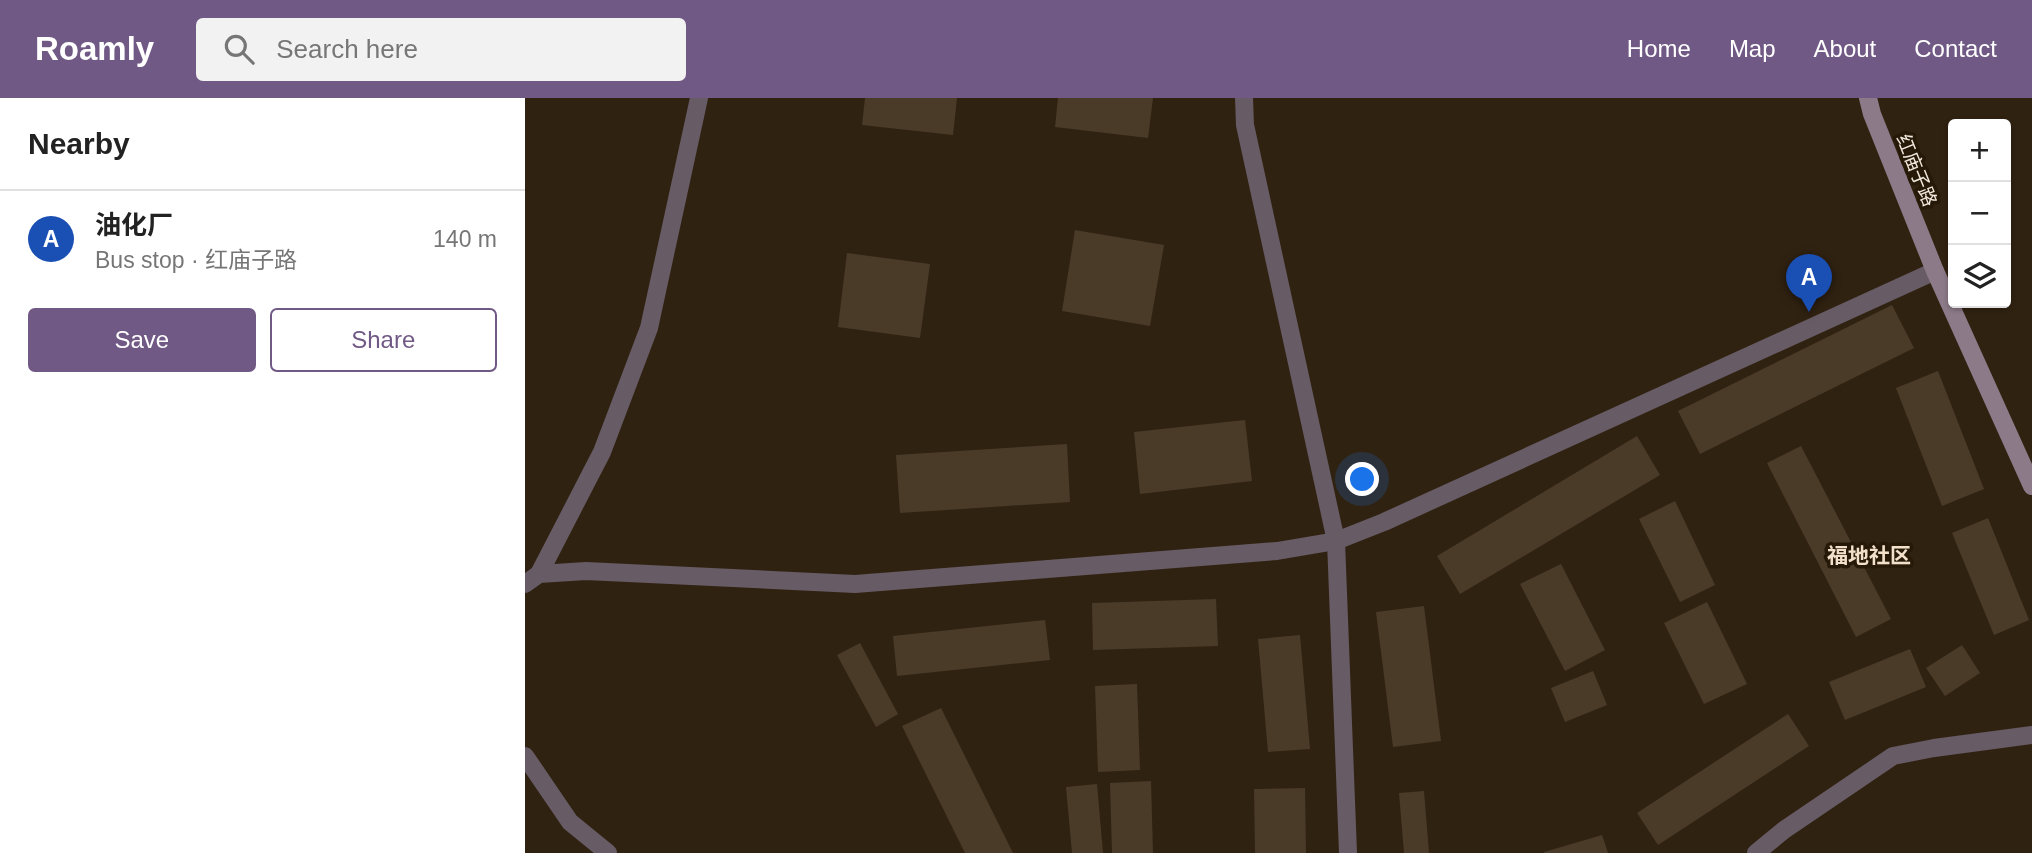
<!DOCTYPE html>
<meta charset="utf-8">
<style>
:root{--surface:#fff;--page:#f2f2f2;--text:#222;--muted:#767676;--line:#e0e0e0;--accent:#715985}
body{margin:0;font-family:Helvetica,"Noto Sans SC",sans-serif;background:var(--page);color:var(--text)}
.controls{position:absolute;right:21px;top:21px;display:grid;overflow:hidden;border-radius:7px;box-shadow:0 2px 5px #0004}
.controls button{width:63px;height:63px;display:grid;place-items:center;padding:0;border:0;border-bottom:2px solid var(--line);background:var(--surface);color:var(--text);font:35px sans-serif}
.you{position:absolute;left:838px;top:382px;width:24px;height:24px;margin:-18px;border:5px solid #fff;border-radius:50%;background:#1a73e8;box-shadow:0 0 0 10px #1a73e833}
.badge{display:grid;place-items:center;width:46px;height:46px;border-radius:50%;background:var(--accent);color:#fff;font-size:23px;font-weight:700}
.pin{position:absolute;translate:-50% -58px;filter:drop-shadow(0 2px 4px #0008)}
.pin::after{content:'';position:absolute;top:37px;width:24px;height:21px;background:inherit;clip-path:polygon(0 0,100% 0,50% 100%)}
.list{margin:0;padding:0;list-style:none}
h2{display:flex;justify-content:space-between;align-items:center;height:91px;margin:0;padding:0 28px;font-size:30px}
h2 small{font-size:23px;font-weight:400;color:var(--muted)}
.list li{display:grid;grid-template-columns:46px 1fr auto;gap:21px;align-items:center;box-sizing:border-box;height:98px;padding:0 28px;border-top:2px solid var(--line)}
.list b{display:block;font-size:26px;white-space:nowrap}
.list p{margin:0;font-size:23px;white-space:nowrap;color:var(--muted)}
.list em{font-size:23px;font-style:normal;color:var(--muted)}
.actions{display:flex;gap:14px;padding:21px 28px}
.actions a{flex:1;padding:16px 0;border:2px solid var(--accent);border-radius:7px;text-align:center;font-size:24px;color:var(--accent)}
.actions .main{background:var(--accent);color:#fff}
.icon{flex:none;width:38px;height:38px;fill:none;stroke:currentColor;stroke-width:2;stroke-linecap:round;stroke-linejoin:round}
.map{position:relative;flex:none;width:1507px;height:755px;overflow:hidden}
header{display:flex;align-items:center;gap:42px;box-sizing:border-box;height:98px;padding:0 35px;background:var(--accent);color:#fff}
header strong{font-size:33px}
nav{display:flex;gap:38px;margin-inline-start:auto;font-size:24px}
.search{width:490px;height:63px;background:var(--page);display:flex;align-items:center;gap:18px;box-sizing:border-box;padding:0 24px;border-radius:7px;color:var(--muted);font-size:26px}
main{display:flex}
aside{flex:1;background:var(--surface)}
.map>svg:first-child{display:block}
</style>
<header>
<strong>Roamly</strong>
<div class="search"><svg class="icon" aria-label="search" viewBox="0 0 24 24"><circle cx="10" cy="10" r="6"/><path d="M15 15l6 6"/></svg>Search here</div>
<nav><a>Home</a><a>Map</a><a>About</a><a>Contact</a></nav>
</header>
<main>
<aside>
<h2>Nearby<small></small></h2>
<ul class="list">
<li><span class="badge" style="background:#1a4fb4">A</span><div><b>油化厂</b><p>Bus stop · 红庙子路</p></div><em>140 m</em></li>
</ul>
<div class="actions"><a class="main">Save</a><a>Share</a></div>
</aside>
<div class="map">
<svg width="1507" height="755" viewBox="0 0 1507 755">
<rect width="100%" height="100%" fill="#302211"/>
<g fill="#4a3b29">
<path d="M340 0H432L428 37 337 27Z"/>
<path d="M533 0H628L623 40 530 29Z"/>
<path d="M550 132 639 147 625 228 537 213Z"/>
<path d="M322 155 405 166 395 240 313 229Z"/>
<path d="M1367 207 1389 250 1175 356 1153 313Z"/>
<path d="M1413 273 1459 391 1417 408 1371 290Z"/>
<path d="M720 322 727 383 615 396 609 334Z"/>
<path d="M1112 338 1135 377 935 496 912 458Z"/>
<path d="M542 346 545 404 375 415 371 357Z"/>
<path d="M1276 348 1366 521 1331 539 1242 365Z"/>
<path d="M1150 403 1190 487 1155 504 1114 421Z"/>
<path d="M1463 420 1504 522 1469 537 1427 435Z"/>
<path d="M1036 466 1080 552 1040 573 995 486Z"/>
<path d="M691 501 693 548 568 552 567 505Z"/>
<path d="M1182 504 1222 586 1179 606 1139 525Z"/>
<path d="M899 508 916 643 868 649 851 514Z"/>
<path d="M520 522 525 562 372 578 368 538Z"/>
<path d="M775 537 785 651 743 654 733 541Z"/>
<path d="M335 545 373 616 351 629 312 557Z"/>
<path d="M1437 547 1455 575 1420 598 1401 570Z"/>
<path d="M1385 551 1401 589 1320 622 1304 584Z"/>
<path d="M1068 573 1082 607 1040 624 1026 590Z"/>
<path d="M612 586 615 672 573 674 570 588Z"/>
<path d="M416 610 488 755H440L377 628Z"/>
<path d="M1263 616 1284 648 1133 747 1112 715Z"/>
<path d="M626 683 628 755H587L585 685Z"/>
<path d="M572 686 578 755H547L541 689Z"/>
<path d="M780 690 781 755H730L729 691Z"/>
<path d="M899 693 904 755H879L874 695Z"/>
<path d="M1077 737 1083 755H1019V754Z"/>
</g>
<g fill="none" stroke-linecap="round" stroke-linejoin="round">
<g stroke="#675b65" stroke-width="18">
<path d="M719 0 720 27 811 443 823 755"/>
<path d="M14 476 77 354 124 230 174 0"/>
<path d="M0 486 14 476 61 473 330 486 752 453 811 443 859 424 1410 173"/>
<path d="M0 658 45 724 83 755"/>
<path d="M1231 755 1259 732 1368 658 1409 650 1507 637"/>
</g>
<path stroke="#8c7a88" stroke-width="18" d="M1343 0 1347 16 1410 173 1507 388"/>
</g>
<g text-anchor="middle" stroke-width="7" stroke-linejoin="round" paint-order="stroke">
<g font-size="19" fill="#f2e9de" stroke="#261908">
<text transform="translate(1392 72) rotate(68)" y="7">红庙子路</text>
</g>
<g font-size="21" font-weight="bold" fill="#f2e0ca" stroke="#261908">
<text x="1344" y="465">福地社区</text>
</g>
</g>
</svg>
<div class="controls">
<button>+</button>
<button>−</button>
<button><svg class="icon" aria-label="layers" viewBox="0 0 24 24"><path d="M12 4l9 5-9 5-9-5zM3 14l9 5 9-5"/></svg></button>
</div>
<div class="you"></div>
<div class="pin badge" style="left:1284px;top:214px;background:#1a4fb4">A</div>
</div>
</main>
